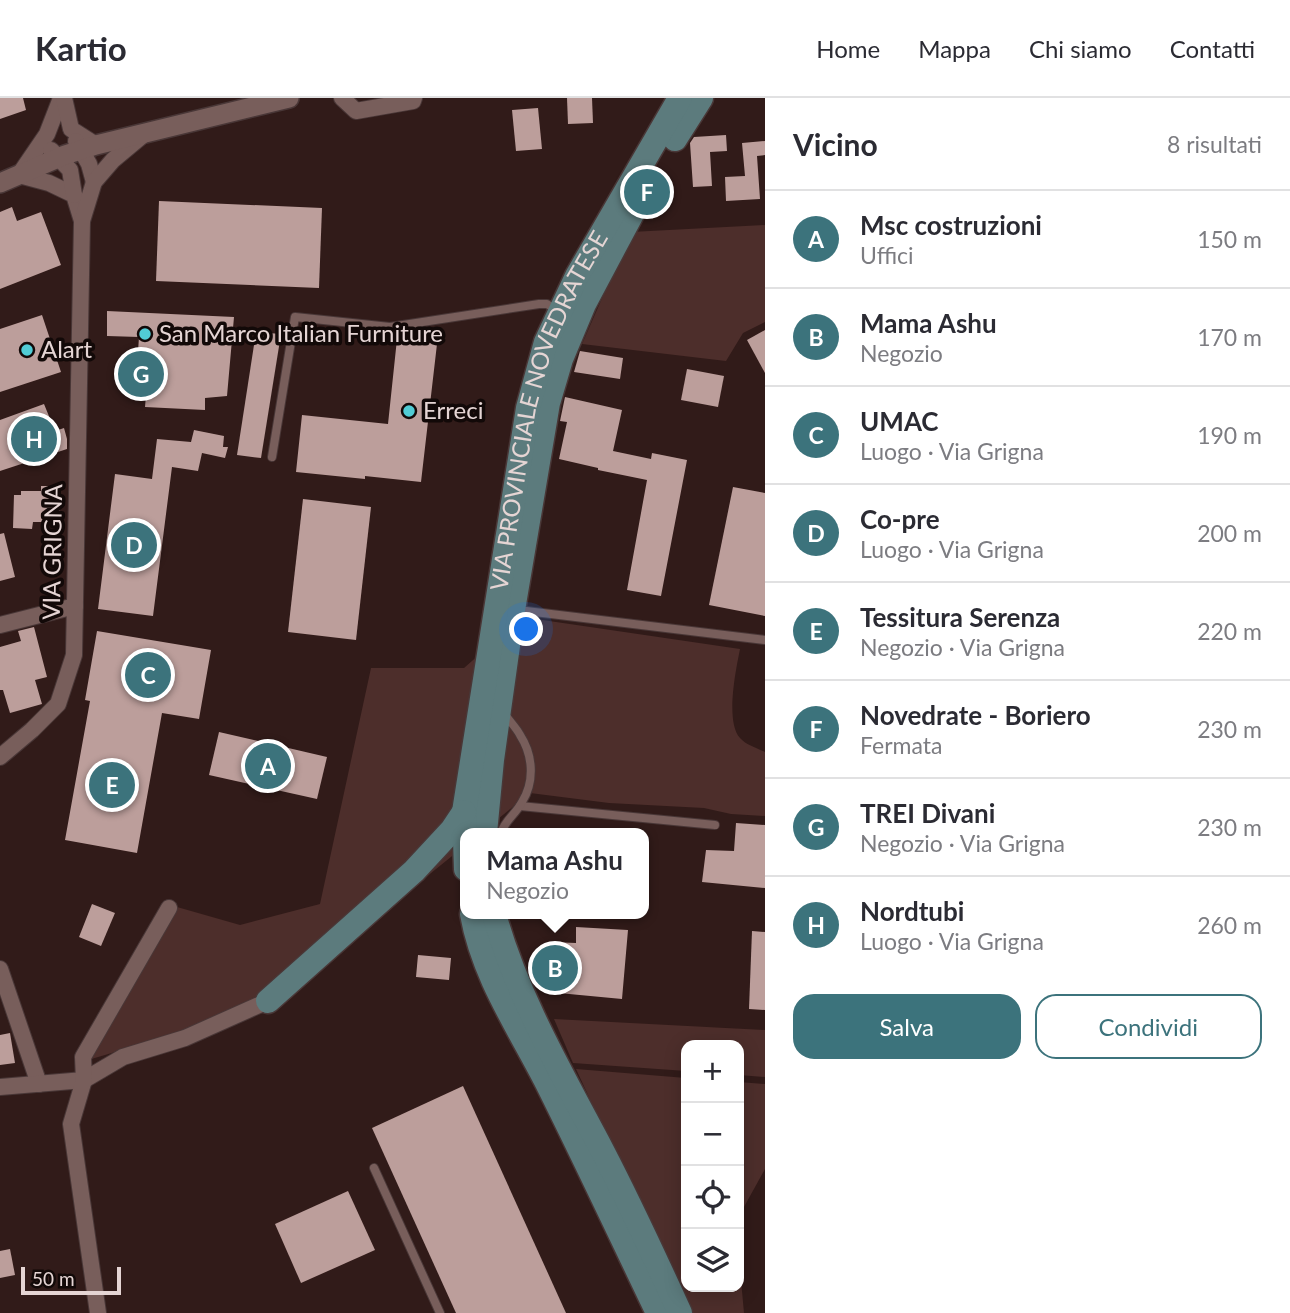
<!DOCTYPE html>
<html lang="it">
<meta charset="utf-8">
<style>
:root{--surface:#fff;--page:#f2f2f3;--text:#2b2b33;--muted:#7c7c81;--line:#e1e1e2;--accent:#3c737c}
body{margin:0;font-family:Lato,sans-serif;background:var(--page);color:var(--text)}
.controls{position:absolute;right:21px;bottom:21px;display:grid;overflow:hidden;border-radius:14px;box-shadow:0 4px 18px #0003}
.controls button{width:63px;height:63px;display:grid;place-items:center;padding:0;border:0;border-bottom:2px solid var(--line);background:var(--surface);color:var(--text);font:35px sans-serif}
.scale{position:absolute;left:21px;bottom:18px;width:100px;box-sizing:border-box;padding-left:7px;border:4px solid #e5d5d4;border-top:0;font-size:19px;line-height:24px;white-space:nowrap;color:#e5d5d4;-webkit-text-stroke:5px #120908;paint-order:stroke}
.you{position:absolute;left:527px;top:532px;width:24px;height:24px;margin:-18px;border:5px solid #fff;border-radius:50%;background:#1a73e8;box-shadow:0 0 0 10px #1a73e833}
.badge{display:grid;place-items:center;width:46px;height:46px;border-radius:50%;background:var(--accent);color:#fff;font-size:23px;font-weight:700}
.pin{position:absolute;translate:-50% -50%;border:4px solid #fff;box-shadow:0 2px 7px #0006}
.popup{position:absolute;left:460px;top:730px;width:189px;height:91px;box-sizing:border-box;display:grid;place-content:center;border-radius:14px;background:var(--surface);filter:drop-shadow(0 2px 5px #0005);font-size:23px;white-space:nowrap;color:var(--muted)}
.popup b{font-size:26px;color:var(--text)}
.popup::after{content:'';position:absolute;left:50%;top:100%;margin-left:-14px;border:14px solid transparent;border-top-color:var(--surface)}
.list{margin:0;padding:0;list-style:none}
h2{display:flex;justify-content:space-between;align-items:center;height:91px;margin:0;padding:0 28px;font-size:30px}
h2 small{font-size:23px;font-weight:400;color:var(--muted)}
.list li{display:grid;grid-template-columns:46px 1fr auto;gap:21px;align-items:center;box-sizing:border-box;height:98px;padding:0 28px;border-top:2px solid var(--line)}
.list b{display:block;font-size:26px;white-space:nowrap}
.list p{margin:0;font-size:23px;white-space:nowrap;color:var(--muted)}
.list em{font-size:23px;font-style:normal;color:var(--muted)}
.actions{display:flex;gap:14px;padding:21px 28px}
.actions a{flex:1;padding:16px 0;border:2px solid var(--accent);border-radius:21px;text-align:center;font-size:24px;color:var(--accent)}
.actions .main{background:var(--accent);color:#fff}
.icon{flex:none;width:38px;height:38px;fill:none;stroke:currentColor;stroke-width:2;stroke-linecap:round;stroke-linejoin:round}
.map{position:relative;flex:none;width:765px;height:1215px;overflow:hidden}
header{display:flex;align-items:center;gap:42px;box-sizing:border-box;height:98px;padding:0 35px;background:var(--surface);border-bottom:2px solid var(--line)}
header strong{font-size:33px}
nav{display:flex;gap:38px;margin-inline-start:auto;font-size:24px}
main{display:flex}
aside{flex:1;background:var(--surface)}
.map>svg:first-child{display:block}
</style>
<header>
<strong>Kartio</strong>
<nav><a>Home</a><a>Mappa</a><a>Chi siamo</a><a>Contatti</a></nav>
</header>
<main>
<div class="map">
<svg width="765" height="1215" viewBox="0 0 765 1215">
<rect width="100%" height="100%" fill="#311b19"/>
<g fill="#4d2e2b">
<path d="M765 127V224L743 235 726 263 582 246 631 134Z"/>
<path d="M522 519 740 551C736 571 725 624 740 640 746 647 757 650 765 654V718L731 716 704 710 609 705 530 695 264 910 88 962 177 809 240 827 320 806 371 570H464Z"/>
<path d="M554 921 765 932V979L739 977V947H686V973L573 965Z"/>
<path d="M576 971 686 980V1189H739V1160L744 1215H689Z"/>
<path d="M739 984 765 986V1071L739 1118Z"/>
</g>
<g fill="#bc9e9b">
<path d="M0 0H23L26 12 0 21Z"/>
<path d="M567 0H592L593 25 568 26Z"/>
<path d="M538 10 542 51 516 53 512 12Z"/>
<path d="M726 37 727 53 710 54 712 88 693 89 690 45 694 39Z"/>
<path d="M765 43V57L757 58 760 101 726 103 725 79 745 78 742 45Z"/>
<path d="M159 103 322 110 319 190 156 183Z"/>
<path d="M12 109 17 123 41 114 61 167 0 191V114Z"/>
<path d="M107 213 234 219 227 298 205 300V312L145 309 146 297H135L139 239 107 238Z"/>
<path d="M42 217 61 274 0 294V231Z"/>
<path d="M765 232V275L747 242Z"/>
<path d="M256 234 281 236 261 360 237 357Z"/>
<path d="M397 241 437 246 421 384 365 378V381L296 374 302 317 388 326Z"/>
<path d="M580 253 623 260 620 281 574 274Z"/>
<path d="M687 271 724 278 718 309 681 302Z"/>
<path d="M565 299 622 312 613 353 651 361 652 355 687 362 661 498 627 492 647 382 598 372V370L559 361 567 324 560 323Z"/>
<path d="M44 306 55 333 64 330 67 341V351L0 373V322Z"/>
<path d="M194 332 224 338 223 349H228L225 360 202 355 198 373 172 369 153 518 98 511 115 376 152 381 157 341 191 344Z"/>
<path d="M41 388H60L59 424H33L32 431 13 430 14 397H21V393H41Z"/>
<path d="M733 389 765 395V518L709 507Z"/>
<path d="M303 401 371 409 356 542 288 534Z"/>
<path d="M4 435 15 479 0 483V436Z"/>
<path d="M34 529 47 579 35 582 42 606 10 615 3 592H0V549L21 543 18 533Z"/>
<path d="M97 533 211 552 199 621 162 615 137 755 65 742 90 603 85 602Z"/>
<path d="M219 634 327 659 317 701 209 677Z"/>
<path d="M736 725 765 727V790L702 784 706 752 734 753Z"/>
<path d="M92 806 115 815 101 848 79 839Z"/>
<path d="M576 829 628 832 622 901 548 894 551 844 576 845Z"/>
<path d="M752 833 765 834V912L749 911Z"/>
<path d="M418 857 451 860 449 882 416 879Z"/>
<path d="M10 935 15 965 0 967V937Z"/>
<path d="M463 988 566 1215H456L372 1030Z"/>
<path d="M348 1093 375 1152 301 1185 275 1126Z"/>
<path d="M10 1151 15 1177 0 1180V1153Z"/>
</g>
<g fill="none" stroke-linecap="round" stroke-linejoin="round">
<defs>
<g id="service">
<path d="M272 359 295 219 390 229 539 206H547L556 212"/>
<path d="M518 512 765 542"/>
<path d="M520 708 715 727"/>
<path d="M501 735C505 722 516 716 522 704 535 683 533 657 520 637 516 629 509 623 504 615"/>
<path d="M374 1070 440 1215"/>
</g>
<g id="minor">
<path d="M61 0 47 36 19 77 49 85 74 97 82 123"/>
<path d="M64 0 71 31 96 47"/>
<path d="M342 0 356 13 413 3 414 0"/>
<path d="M76 43 89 66 94 84"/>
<path d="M51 52 70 72 74 97"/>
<path d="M0 527 75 508"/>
<path d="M0 659 32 632 58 606 74 557 82 123 94 84 113 62 143 37"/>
<path d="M0 871 39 986"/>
<path d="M0 989 84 982 123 959 185 940 268 903"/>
<path d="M98 1215 71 1026 84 982 83 959 169 810"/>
</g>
<path id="tertiary" d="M0 85 65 57 96 47 289 0"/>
<g id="primary">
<path d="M675 41 701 0"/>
<path d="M485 735 492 662 513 512 548 305 561 261 584 206 634 112"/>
<path id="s1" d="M466 771 464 714 528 310 546 244 577 178 680 0"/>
<path d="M472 816C483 878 519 930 547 985 585 1061 621 1138 658 1215"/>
<path d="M494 816C518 901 561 974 602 1052 630 1106 655 1160 680 1215"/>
<path d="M268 903 414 773 452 732 464 714"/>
</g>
</defs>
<use href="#service" stroke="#493737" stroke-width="10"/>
<use href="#minor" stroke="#493737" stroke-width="18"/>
<use href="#tertiary" stroke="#493737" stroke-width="22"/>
<use href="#primary" stroke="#493737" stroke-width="27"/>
<use href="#service" stroke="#785e5b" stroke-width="8"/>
<use href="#minor" stroke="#785e5b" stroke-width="16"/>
<use href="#tertiary" stroke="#785e5b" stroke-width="19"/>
<use href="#primary" stroke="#5c7b7d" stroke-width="24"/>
</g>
<g fill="#51ccd5" stroke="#120908" stroke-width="2.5">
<circle cx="145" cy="236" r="7"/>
<circle cx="27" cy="252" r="7"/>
<circle cx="409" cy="313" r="7"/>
</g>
<g text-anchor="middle" stroke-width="7" stroke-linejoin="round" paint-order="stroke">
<g font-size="24" fill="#e5d5d4" stroke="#120908" text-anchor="start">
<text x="159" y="244">San Marco Italian Furniture</text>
<text x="41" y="260">Alart</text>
<text x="423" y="321">Erreci</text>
</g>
<g font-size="24" fill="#e5d5d4" stroke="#120908">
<text dy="8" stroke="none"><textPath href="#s1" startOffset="469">VIA PROVINCIALE NOVEDRATESE</textPath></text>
<text transform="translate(53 454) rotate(-89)" y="8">VIA GRIGNA</text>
</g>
</g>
</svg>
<div class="controls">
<button>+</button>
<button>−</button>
<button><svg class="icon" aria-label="locate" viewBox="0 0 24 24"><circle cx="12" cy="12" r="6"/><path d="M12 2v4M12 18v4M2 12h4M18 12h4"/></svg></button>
<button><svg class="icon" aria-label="layers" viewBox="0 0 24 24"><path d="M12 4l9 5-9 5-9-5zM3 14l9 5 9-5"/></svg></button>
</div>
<div class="scale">50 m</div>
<div class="you"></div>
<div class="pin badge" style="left:268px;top:668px">A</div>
<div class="pin badge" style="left:555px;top:870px">B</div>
<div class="popup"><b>Mama Ashu</b>Negozio</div>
<div class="pin badge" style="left:148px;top:577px">C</div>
<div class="pin badge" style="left:134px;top:447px">D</div>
<div class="pin badge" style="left:112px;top:687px">E</div>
<div class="pin badge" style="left:647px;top:94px">F</div>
<div class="pin badge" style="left:141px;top:276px">G</div>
<div class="pin badge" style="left:34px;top:341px">H</div>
</div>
<aside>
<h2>Vicino<small>8 risultati</small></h2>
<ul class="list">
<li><span class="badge">A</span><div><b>Msc costruzioni</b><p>Uffici</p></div><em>150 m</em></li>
<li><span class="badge">B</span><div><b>Mama Ashu</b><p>Negozio</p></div><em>170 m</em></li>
<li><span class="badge">C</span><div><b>UMAC</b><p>Luogo · Via Grigna</p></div><em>190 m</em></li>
<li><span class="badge">D</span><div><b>Co-pre</b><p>Luogo · Via Grigna</p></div><em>200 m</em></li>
<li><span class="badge">E</span><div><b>Tessitura Serenza</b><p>Negozio · Via Grigna</p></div><em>220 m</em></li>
<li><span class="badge">F</span><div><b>Novedrate - Boriero</b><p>Fermata</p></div><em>230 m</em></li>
<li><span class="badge">G</span><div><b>TREI Divani</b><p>Negozio · Via Grigna</p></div><em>230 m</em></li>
<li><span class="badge">H</span><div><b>Nordtubi</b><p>Luogo · Via Grigna</p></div><em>260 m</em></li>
</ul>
<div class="actions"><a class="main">Salva</a><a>Condividi</a></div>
</aside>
</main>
